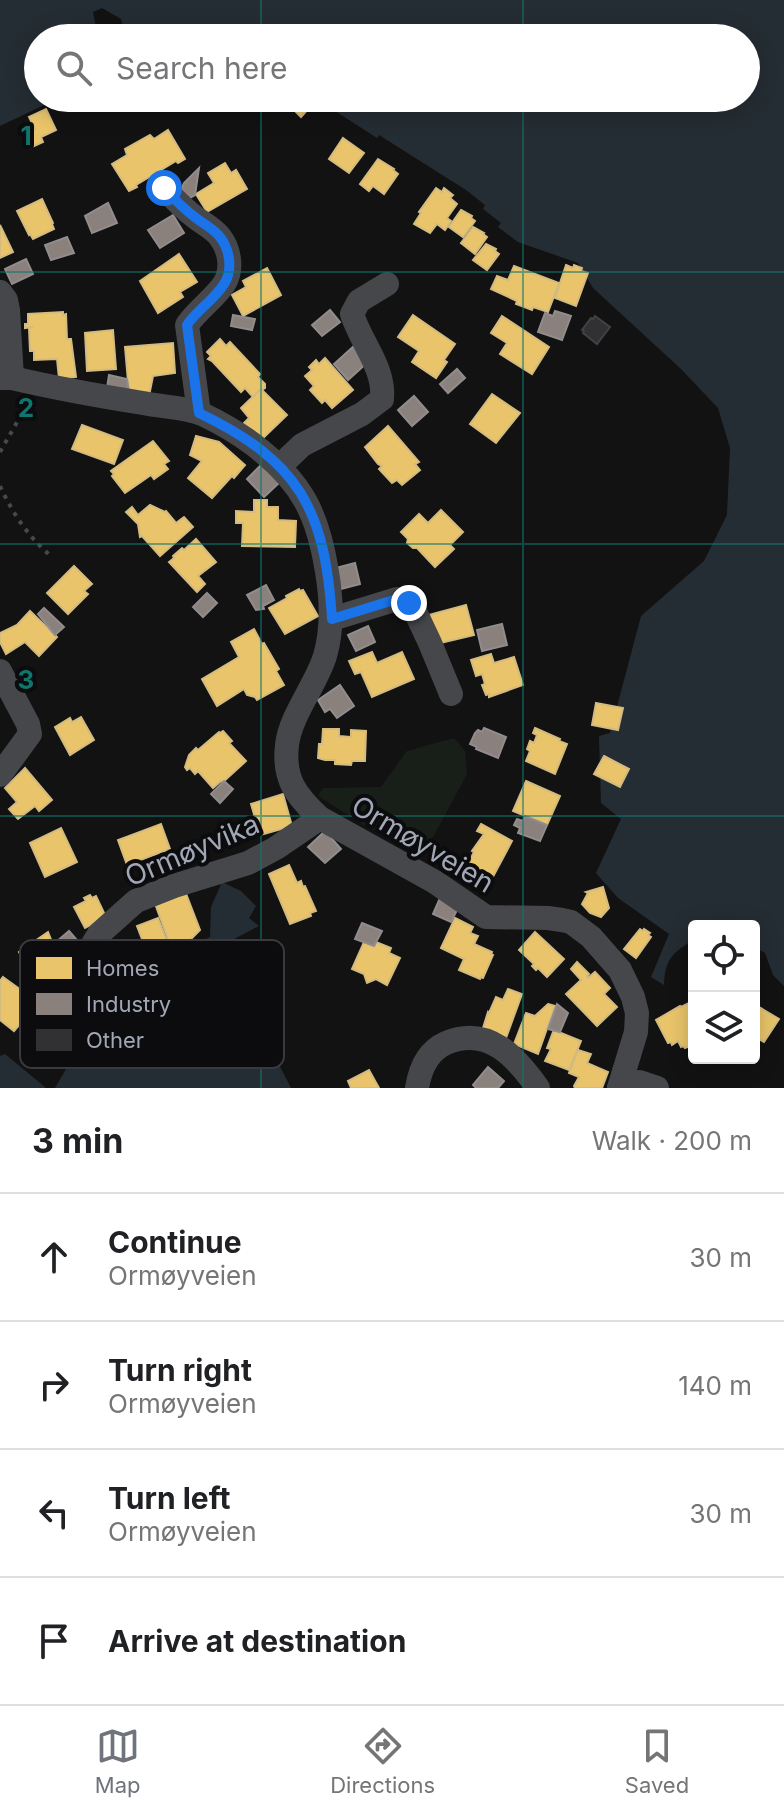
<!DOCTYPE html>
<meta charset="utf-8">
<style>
:root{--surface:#fff;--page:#f6f6f6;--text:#202124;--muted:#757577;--line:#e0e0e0;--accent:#6f737c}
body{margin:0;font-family:Inter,sans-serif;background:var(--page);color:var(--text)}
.controls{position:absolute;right:24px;bottom:24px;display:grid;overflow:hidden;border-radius:8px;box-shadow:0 4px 20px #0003}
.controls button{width:72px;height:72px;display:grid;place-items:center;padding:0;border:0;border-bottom:2px solid var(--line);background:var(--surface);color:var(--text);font:40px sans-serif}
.stop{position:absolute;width:24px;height:24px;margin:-18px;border:6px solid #1a73e8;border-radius:50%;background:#fff}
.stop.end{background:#1a73e8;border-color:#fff;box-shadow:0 2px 8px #0008}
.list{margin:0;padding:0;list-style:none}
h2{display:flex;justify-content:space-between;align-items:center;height:104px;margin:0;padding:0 32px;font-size:34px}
h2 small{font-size:26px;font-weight:400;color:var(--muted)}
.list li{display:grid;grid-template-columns:52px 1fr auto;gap:24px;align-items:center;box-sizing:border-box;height:128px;padding:0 32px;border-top:2px solid var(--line)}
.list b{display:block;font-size:30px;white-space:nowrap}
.list p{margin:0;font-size:26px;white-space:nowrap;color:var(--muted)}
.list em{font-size:26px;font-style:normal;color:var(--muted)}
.icon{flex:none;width:44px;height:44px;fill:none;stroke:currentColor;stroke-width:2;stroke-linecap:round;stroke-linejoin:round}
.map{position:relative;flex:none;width:784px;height:1088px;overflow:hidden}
.search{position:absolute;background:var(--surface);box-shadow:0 4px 20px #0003;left:24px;right:24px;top:24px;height:88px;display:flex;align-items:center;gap:20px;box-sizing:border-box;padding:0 28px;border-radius:44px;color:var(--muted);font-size:30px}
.sheet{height:616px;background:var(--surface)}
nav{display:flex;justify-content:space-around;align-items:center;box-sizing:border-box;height:112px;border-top:2px solid var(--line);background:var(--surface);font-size:22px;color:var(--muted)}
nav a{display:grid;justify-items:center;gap:4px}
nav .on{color:var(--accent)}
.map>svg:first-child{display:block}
</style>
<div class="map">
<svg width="784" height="1088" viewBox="0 0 784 1088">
<rect width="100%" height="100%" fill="#121212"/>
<path fill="#181f19" d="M454 738 465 751 467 774 424 854 364 825 318 796 323 788 381 787 407 751Z"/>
<g fill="#252d34">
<path d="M0 0H784V986L773 975 765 953 754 947V926H694V939C673 953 665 958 664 985L651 977 669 934 618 898 596 873 621 819 601 803 599 736 610 733 641 616 704 561 727 515 730 448 718 408 681 369 593 288 578 263 518 242 498 227 501 223 483 209 485 205 466 190 379 135 377 138 335 111 343 98H746V38H126L121 19 102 8 93 12 98 38H38V98H59L0 126Z"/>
<path d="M222 882 241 891 256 906 249 918 259 926 234 939 241 961 253 983 270 1047 291 1088H55L87 1033 155 965 210 937 211 907Z"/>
<path d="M5 1054 46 1088H0V1056Z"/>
</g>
<g fill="#e9c46a" stroke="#d3bb80" stroke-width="2">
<path d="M291 98H316L317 99 301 117 287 103Z"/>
<path d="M46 109 56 130 41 137 43 142 30 148 25 134 35 129 29 117Z"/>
<path d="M168 130 185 159 178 163 176 161 136 185 137 187 129 191 112 164 127 155 125 149 150 135 154 139Z"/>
<path d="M343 138 364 153 349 173 329 159Z"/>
<path d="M378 159 394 169 393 170 398 174 384 194 373 186 369 191 360 184Z"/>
<path d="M225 163 231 173 236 170 247 189 207 212 196 194 214 183 208 173Z"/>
<path d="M436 188 442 192 444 188 453 195 450 198 457 204 447 218 451 221 445 230 437 224 430 233 414 224 421 213 419 212Z"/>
<path d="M42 199 53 223 52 224 54 229 33 239 30 234 29 235 17 211Z"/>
<path d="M461 210 472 216 471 218 475 221 463 237 449 227Z"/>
<path d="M0 225 13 252 0 258Z"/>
<path d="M473 227 484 233 483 234 487 237 475 254 461 243Z"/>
<path d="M486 244 496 249 495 251 499 254 487 270 473 260Z"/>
<path d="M179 254 197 282 180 292 183 297 158 313 140 281Z"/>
<path d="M566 265 573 268 574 265 582 268 581 271 588 273 576 306 555 298Z"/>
<path d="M514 266 559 283 548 312 533 307 532 310 516 304 517 301 491 289 497 276 508 280Z"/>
<path d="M267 268 281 295 243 316 232 295 246 287 243 281Z"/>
<path d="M63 312V315L66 314 67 339H71L76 377 59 379 57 359 34 360V351H30L29 328 33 327 25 328V324H28V314Z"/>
<path d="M413 315 455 344 444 360 447 362 436 378 412 362 419 351 398 337Z"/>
<path d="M502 316 549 347 532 374 500 354 507 343 491 333Z"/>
<path d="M113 330 116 369 87 371 85 333Z"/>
<path d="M220 339 226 346 230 342 260 374 258 377 265 384V388L262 390 261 389 253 397 245 388 241 392 212 361 208 359 211 356 207 352Z"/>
<path d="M173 343 175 373 153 376 149 396 129 393 125 347Z"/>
<path d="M325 358 353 390 332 408 325 400 322 403 310 390 314 386 305 376 312 370 309 367 316 360 319 364Z"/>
<path d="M261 389 287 415 261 440 244 423 249 418 241 408Z"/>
<path d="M492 394 520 413 496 443 470 424Z"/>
<path d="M82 425 123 440 114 464 72 449Z"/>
<path d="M388 426 419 462 415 464 420 470 402 485 397 480 392 483 379 469 382 466 378 464 365 447Z"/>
<path d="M196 436 219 442 245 465 234 478 232 476 212 498 188 478 202 461 190 455Z"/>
<path d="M153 441 169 461 164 464 168 469 154 479 151 475 125 493 112 476 114 474 111 471Z"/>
<path d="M254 500H267V507H278V520L296 521 295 547 242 546 243 523H236V511L254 512Z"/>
<path d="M150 505 165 512 166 511 176 523 184 517 193 527 160 556 142 536 140 537 138 524 126 512 132 507 138 515Z"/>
<path d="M441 510 463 532 450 545 454 549 435 567 417 548H413L407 543 408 539 401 532 419 514 428 523Z"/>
<path d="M196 539 216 562 198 576 205 584 197 592 169 562 174 558 173 556 182 548 184 550Z"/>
<path d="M74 566 92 584 84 591 88 594 68 614 47 593Z"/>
<path d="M299 589 300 591 303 590 318 616 285 634 269 608 287 598 286 596Z"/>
<path d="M466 605 474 635 436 644 429 615Z"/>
<path d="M30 611 57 637 39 656 25 642 6 654 0 642V633L17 625Z"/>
<path d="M254 629 262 644 264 643 279 669 276 671 284 685 257 700 255 697 247 695 244 689 217 706 202 679 239 657 231 642Z"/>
<path d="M372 652 377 663 402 652 414 679 372 697 361 672 355 674 349 661Z"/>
<path d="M491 654 494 663 514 657 523 685 489 697V694L486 695 482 685 485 684 482 674 476 676 471 660Z"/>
<path d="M596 703 623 708 618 730 592 725Z"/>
<path d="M81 717 94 740 70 755 55 727 70 718 72 722Z"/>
<path d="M535 728 560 739 559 741 567 744 555 774 526 761 530 751 527 749 530 741 534 743 537 735 533 733Z"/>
<path d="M323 729H339V736L351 737V730L366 731 365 761H352L351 765 335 764V760H325L318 758 319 744H322Z"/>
<path d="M223 731 232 741 229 743 246 761 223 782 221 781 213 788 198 771 195 774 190 768 187 770 185 767 189 755 196 748 198 750 219 732 220 733Z"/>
<path d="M604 756 629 769 620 787 594 774Z"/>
<path d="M25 768 52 800 39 811 35 806 18 819 9 809 17 802 5 788Z"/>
<path d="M526 781 560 796 547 825 513 811Z"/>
<path d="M283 794 292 826 260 835 251 804Z"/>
<path d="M161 824 170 849 127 865 118 840Z"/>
<path d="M481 824 512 841 487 888 462 875 466 867 463 866 466 861 469 862 474 852 472 851 484 834 477 831Z"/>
<path d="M61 828 77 862 45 877 30 843Z"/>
<path d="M289 865 297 883 301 881 303 887 305 886 316 911 310 913 311 916 290 924 269 874Z"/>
<path d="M603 887 609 908 601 917 590 913 582 904 588 893 586 892Z"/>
<path d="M185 891 200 930 191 939 192 943 172 950 154 901Z"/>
<path d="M90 895 92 898 96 896 106 917 85 928 74 907 86 901 84 898Z"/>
<path d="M158 918 168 944 156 950V948L147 952 137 926Z"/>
<path d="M455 918 473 927 470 933 478 936 474 944 492 952 491 954 493 955 483 978 481 977 480 979 459 970 464 959 441 948Z"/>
<path d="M640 929 643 931 644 929 650 933 648 935 651 937 636 958 624 949Z"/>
<path d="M48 932 52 942 47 945 64 970 49 980 51 982 47 991 29 983 23 974V970L28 967 19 952Z"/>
<path d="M535 932 564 959 547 977 538 968 536 970 532 966 534 964 519 950Z"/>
<path d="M364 942 374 946 376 942 391 948 389 953 400 958 387 985 376 979 367 983 364 974 352 969Z"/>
<path d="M577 962 589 974 587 976 588 978 595 972 610 988 604 994 617 1007 597 1026 566 994 581 980 571 969Z"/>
<path d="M3 977 32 998 25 1007 31 1011 14 1031 0 1020V981Z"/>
<path d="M508 989 522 994 506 1038 483 1028 488 1012 489 1013 496 997 503 1000Z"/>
<path d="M693 1001 694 1044 685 1048 683 1046 681 1047 678 1041 672 1045 671 1042 668 1043 656 1020 680 1006 681 1007Z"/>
<path d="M548 1004 555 1006 538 1054 514 1044 526 1013 535 1016Z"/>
<path d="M754 1004 779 1019 764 1042 754 1036Z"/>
<path d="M556 1031 581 1041 569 1070 545 1061 551 1049 547 1048 553 1032Z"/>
<path d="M578 1050 591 1054 587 1063 608 1072 602 1088H575L574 1086 579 1077 569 1073Z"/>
<path d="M369 1070 379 1088H351L348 1081Z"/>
</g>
<g fill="#8a817c" stroke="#918c8d" stroke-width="2">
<path d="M199 168 195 195 186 200 181 190 184 183Z"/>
<path d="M108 203 117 223 92 233 85 216Z"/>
<path d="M173 215 184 233 160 248 148 230Z"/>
<path d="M67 237 74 253 51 260 45 245Z"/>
<path d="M26 259 33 274 12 284 5 269Z"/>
<path d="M330 310 340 322 322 336 312 325Z"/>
<path d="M555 311 571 316 562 340 538 332 545 313 553 316Z"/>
<path d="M233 315 255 319 252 330 231 326Z"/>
<path d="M354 346 368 362 348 380 334 364Z"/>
<path d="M457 369 465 378 448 393 440 384Z"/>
<path d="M109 375 127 379 129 392 107 388Z"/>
<path d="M414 396 428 412 412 426 398 410Z"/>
<path d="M263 463 281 481 264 497 247 479Z"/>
<path d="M355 563 360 584 341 589 336 568Z"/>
<path d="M266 585 274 600 263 606 264 609 256 610 247 595Z"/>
<path d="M207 593 217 603 203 617 193 607Z"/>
<path d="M44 608 64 627 55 635 38 614Z"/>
<path d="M502 624 507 645 482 651 477 630Z"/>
<path d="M368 626 375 642 356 651 348 635Z"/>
<path d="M340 685 354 706 337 718 330 709 325 712 318 700Z"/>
<path d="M484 728 506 737 498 758 476 749 477 747 470 744 475 733 478 730 482 732Z"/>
<path d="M224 781 233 789 220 803 211 794Z"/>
<path d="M525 816 547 825 540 841 518 833 520 828 514 825 517 819 523 821Z"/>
<path d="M325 831 341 849 325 863 308 847Z"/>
<path d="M440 898 459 906 451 922 433 914Z"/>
<path d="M362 923 382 931 374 946 355 939Z"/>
<path d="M69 931 89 954 76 966 56 942Z"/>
<path d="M557 1004 568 1013 560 1032 548 1029Z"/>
<path d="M488 1067 504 1081 498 1088H476L473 1085Z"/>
</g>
<path fill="#313133" stroke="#404246" stroke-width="2" d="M595 316 610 327 597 344 583 333 584 331 582 330 591 318 593 319Z"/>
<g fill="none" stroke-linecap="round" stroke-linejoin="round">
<g stroke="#47494d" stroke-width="4" stroke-dasharray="4 6" stroke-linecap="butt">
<path d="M0 452 24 410 31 404"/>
<path d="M0 486C12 512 28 537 51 556"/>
</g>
<g stroke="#46474b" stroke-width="24">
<path d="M164 188C174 199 184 209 196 218 204 224 214 229 220 237 230 250 233 270 224 284 214 299 198 309 187 325L199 413"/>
<path d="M0 292 6 300 8 310 12 378"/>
<path d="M0 378H12C55 388 99 396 143 403 162 407 185 407 202 414 221 423 238 433 254 445 302 482 318 514 327 572 332 601 333 628 325 656 316 685 290 716 287 745 283 779 296 796 320 818L435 882 486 917 548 918 562 920 571 922 591 937 620 970 633 997 637 1013 636 1032 619 1088"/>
<path d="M280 466 302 445 362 414 382 399C385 368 361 343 352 314L359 301 387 284"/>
<path d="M332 619 397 599 409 603 414 609 430 643 451 694"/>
<path d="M0 671 28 724 30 734 0 775"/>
<path d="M93 944 99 934 136 901 174 886 248 863 276 848 320 818"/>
<path d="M417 1088C420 1069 428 1051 446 1043 488 1025 516 1057 538 1088"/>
<path d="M619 1088 639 1082 657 1088"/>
</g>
</g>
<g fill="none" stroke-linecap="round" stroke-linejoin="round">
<path stroke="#1a73e8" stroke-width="10" d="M164 188C174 199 184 209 196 218 204 224 214 229 220 237 230 250 233 270 224 284 214 300 198 309 187 325L199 413C299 461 325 509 332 619L397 599 409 603"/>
</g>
<path fill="none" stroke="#0f766e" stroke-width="2" stroke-opacity="0.55" d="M261 0V38M523 0V38M261 98V1088M523 98V1088M0 272H784M0 544H784M0 816H784"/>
<g text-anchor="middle" stroke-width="8" stroke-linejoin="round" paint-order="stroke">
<g font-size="28" fill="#a1a7b5" stroke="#0c0c0e">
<text transform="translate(423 844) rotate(31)" y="10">Ormøyveien</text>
<text transform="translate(192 850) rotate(-23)" y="10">Ormøyvika</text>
</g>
</g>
<rect x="20" y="940" width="264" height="128" rx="12" fill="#0c0c0e" stroke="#393a40" stroke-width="2"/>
<rect x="36" y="957" width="36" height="22" fill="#e9c46a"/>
<rect x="36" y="993" width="36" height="22" fill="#8a817c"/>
<rect x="36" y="1029" width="36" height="22" fill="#313133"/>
<g font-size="22" fill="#a1a7b5">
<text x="86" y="976">Homes</text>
<text x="86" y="1012">Industry</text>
<text x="86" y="1048">Other</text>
</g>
<g font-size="26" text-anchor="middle" font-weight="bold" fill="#0f766e" stroke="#0c0c0e" stroke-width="8" stroke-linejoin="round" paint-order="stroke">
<text x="26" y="145">1</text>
<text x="26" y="417">2</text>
<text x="26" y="689">3</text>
</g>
</svg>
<div class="controls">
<button><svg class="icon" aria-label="locate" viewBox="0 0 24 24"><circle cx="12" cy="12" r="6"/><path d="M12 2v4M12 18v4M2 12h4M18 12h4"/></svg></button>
<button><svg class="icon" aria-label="layers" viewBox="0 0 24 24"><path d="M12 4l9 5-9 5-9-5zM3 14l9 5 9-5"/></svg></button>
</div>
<div class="stop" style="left:164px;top:188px"></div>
<div class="stop end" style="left:409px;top:603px"></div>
<div class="search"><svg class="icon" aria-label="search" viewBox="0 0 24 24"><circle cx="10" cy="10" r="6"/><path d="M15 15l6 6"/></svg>Search here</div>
</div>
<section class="sheet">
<h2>3 min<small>Walk · 200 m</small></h2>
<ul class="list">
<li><svg class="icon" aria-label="ahead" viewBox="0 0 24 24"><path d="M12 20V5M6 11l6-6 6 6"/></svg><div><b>Continue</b><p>Ormøyveien</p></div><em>30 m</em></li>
<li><svg class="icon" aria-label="right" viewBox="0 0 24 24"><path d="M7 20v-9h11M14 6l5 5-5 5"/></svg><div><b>Turn right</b><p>Ormøyveien</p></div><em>140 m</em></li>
<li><svg class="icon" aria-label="left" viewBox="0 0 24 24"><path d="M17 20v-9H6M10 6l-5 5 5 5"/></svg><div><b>Turn left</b><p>Ormøyveien</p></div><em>30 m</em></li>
<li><svg class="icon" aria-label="arrive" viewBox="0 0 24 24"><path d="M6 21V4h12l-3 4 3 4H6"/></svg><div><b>Arrive at destination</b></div></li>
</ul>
</section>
<nav>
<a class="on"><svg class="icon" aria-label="map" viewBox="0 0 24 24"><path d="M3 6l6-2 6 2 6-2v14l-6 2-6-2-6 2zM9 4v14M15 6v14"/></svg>Map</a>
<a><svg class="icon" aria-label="directions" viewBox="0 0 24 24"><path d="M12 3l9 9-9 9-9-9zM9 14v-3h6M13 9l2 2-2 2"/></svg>Directions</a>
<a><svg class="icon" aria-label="saved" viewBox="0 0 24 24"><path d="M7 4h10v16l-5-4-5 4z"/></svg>Saved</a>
</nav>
